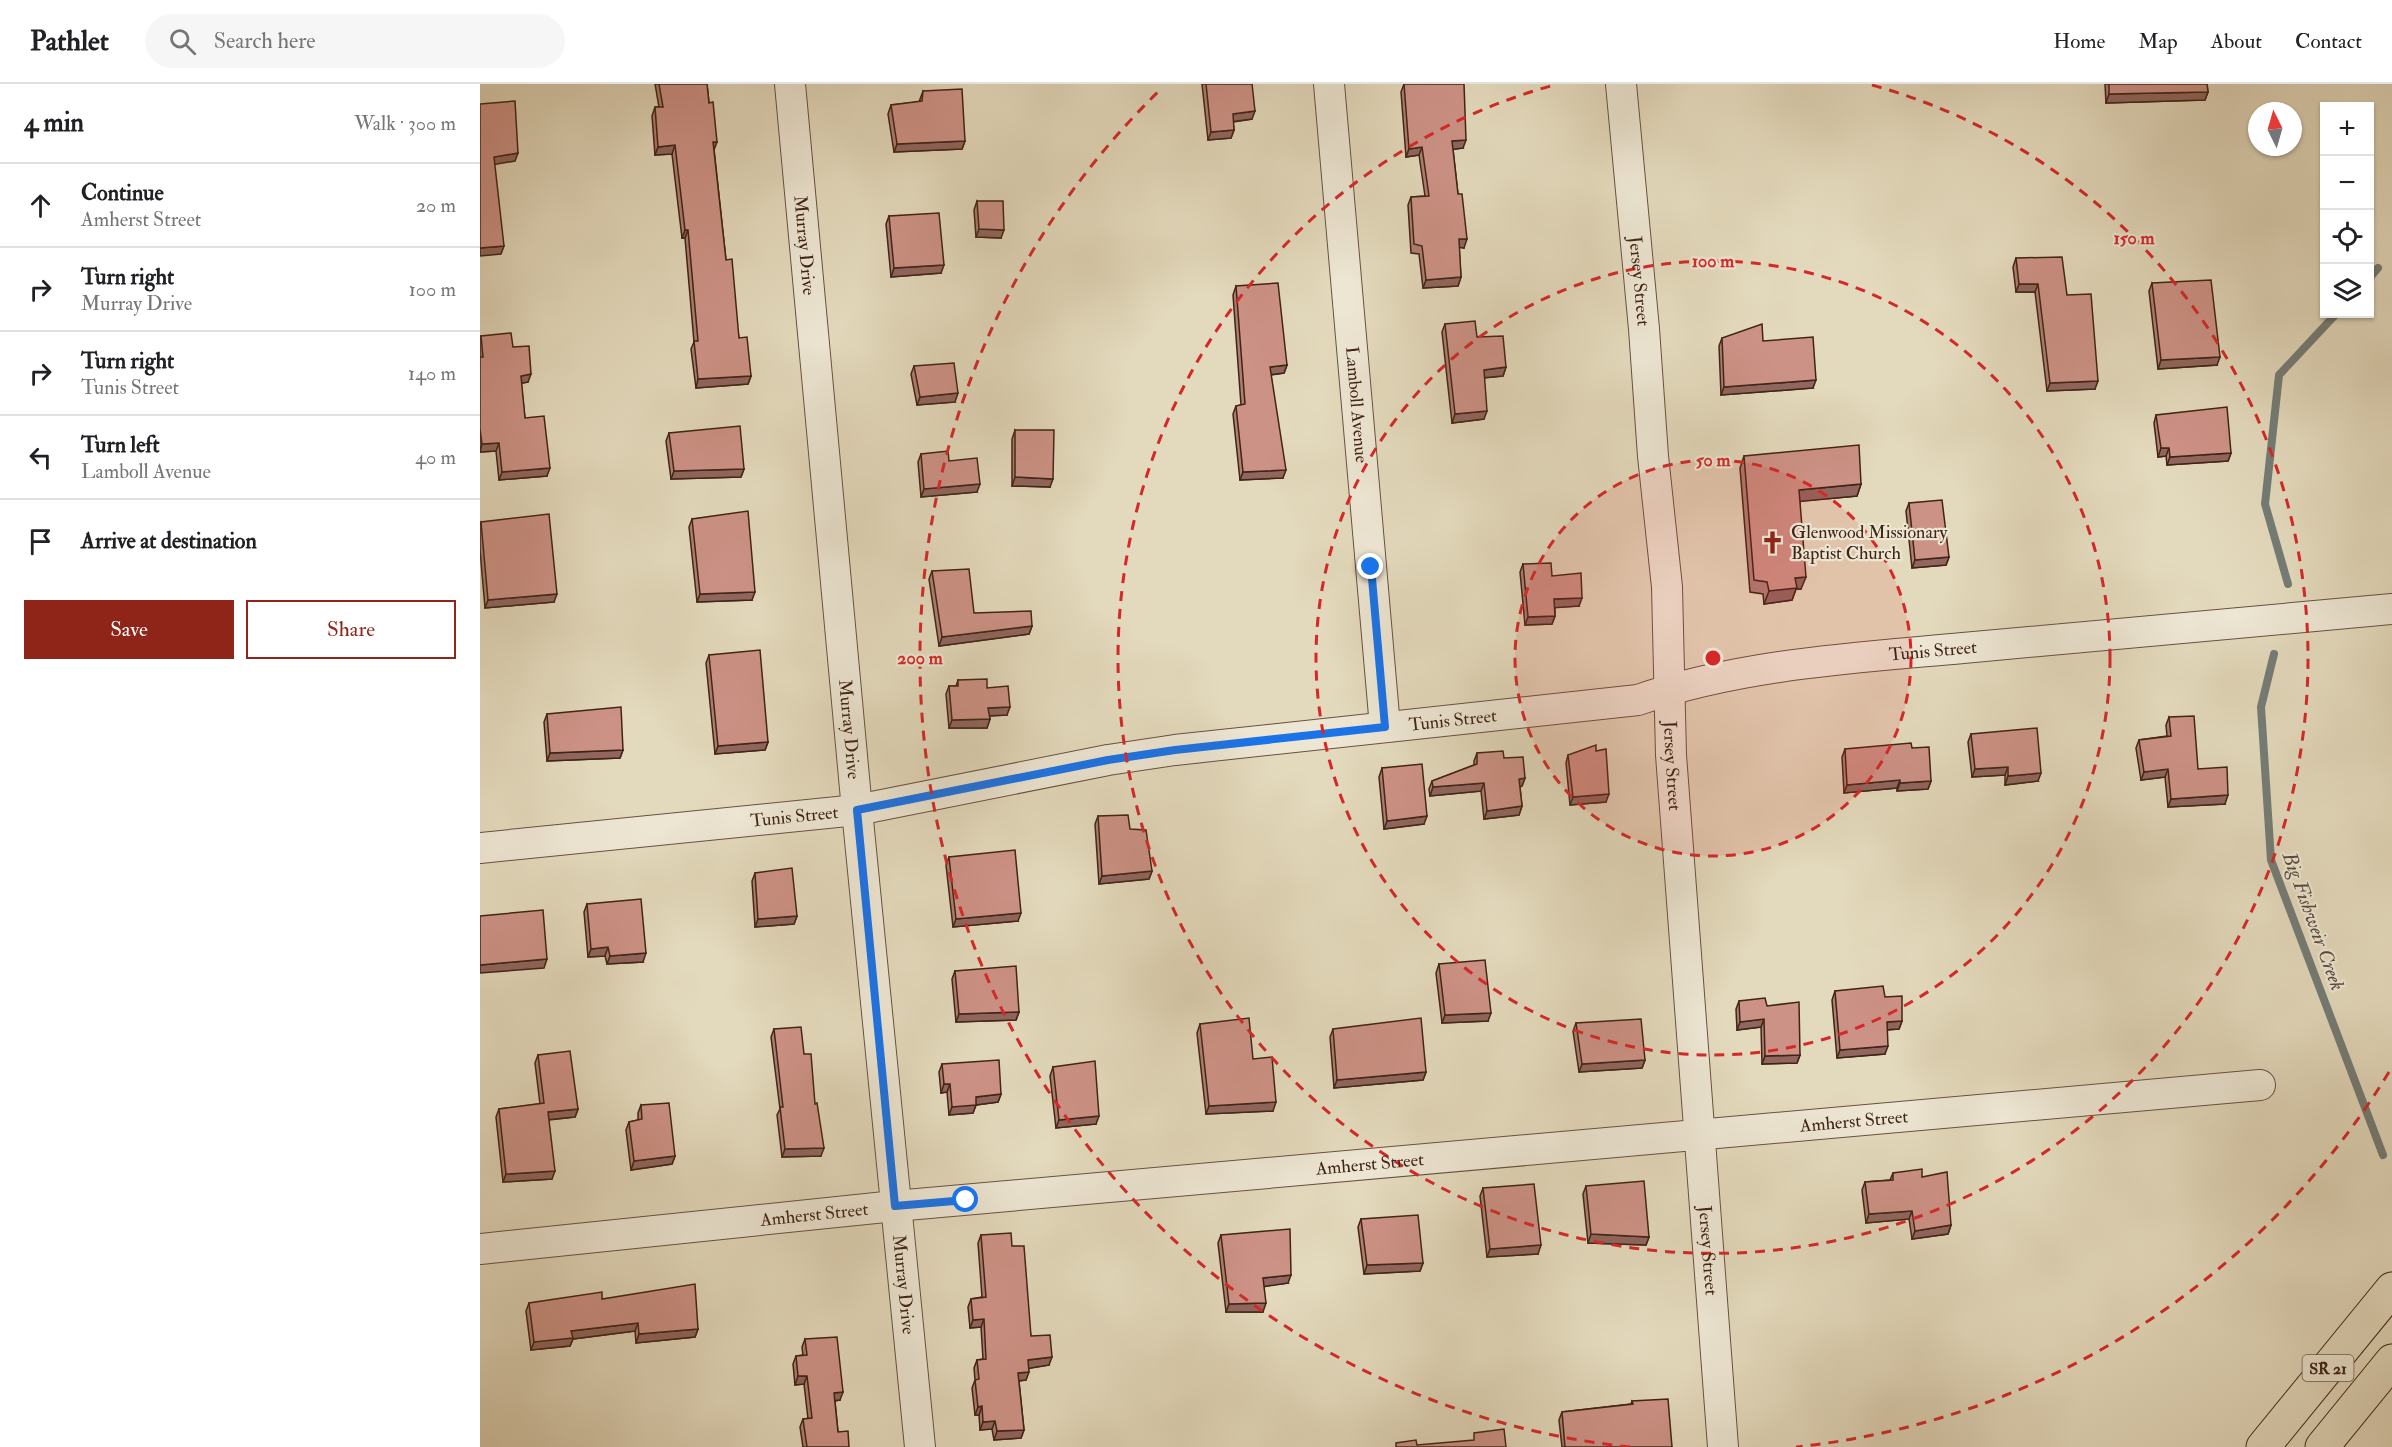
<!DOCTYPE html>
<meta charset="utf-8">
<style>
:root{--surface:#fff;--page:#f6f6f6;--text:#202124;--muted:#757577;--line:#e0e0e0;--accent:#8f2418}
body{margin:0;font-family:"IM FELL Double Pica",serif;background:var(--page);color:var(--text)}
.controls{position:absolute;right:18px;top:18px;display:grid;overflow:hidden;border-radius:0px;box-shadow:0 2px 4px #0004}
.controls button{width:54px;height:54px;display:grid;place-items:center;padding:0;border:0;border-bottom:2px solid var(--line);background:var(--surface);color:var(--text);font:30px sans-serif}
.compass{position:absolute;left:1768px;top:18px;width:54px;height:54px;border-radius:50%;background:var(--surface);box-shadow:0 2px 4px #0004;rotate:355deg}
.stop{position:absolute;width:18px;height:18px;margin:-14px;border:4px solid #1a73e8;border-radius:50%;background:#fff}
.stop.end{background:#1a73e8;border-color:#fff;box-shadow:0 2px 6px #0008}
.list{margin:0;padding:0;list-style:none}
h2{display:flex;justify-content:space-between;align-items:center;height:78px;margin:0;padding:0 24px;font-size:26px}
h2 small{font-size:20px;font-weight:400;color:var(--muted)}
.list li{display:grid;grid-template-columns:39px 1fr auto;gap:18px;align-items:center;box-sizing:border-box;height:84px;padding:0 24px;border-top:2px solid var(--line)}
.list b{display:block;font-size:22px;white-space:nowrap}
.list p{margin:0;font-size:20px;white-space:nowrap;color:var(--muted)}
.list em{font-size:20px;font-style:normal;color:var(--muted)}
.actions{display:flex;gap:12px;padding:18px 24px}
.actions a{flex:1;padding:14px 0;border:2px solid var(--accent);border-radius:0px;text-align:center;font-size:21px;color:var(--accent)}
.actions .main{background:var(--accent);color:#fff}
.icon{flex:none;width:33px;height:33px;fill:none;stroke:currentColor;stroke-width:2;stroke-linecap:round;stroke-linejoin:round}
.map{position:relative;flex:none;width:1912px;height:1363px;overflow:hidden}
header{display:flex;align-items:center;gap:36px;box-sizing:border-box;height:84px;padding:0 30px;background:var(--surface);border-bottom:2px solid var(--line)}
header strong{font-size:28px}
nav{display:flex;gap:33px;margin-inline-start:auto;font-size:21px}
.search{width:420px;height:54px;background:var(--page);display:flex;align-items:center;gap:15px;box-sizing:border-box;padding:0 21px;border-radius:33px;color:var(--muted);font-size:22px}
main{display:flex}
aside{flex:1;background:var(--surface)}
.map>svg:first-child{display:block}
</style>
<header>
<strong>Pathlet</strong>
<div class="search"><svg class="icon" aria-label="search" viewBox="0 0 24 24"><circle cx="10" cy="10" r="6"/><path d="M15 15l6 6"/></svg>Search here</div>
<nav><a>Home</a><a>Map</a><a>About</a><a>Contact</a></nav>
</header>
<main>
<aside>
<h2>4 min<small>Walk · 300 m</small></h2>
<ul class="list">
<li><svg class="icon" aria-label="ahead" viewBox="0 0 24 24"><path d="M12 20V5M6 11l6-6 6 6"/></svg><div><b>Continue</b><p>Amherst Street</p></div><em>20 m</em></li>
<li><svg class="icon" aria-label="right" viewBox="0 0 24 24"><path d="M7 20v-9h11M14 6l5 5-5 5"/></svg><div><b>Turn right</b><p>Murray Drive</p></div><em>100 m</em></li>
<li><svg class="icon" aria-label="right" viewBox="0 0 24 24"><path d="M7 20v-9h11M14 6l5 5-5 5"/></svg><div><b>Turn right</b><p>Tunis Street</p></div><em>140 m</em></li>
<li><svg class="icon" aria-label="left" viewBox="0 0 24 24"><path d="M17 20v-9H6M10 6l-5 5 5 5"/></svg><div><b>Turn left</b><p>Lamboll Avenue</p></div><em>40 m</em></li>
<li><svg class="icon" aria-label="arrive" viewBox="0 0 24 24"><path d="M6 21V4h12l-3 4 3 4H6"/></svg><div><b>Arrive at destination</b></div></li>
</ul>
<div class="actions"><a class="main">Save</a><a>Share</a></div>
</aside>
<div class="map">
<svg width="1912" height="1363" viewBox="0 0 1912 1363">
<rect width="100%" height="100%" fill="#e3d9bc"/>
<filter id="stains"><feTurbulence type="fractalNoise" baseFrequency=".00333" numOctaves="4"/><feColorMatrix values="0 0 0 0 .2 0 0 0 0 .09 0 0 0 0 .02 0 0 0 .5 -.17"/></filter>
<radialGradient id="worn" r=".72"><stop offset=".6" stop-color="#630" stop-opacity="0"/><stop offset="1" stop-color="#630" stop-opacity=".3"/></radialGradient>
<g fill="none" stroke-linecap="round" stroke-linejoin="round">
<g stroke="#747d77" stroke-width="8">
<path d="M1890 193 1898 184"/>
<path d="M1808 500 1785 420 1799 291 1856 230"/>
<path d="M1794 570 1781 623 1791 776 1903 1071"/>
</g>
<defs>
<g id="minor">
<path id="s1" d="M310 0 377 726 440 1363"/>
<path id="s2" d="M849 0 905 643"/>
<path id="s3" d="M1141 0 1164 245 1173 372 1187 503 1191 671 1243 1363"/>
<path id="s4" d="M0 764 377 726 628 676 695 666 1158 616C1262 580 1375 574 1483 564 1626 550 1769 537 1912 525"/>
<path id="s5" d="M0 1165 415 1122 1780 1001"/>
</g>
<g id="major">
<path d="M1783 1363 1912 1205"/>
<path d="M1842 1363 1912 1277"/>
</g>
</defs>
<use href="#minor" stroke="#695140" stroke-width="32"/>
<use href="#major" stroke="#402416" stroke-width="35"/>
<use href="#minor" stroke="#ede6d3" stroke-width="30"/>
<use href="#major" stroke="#e3d9bc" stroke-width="33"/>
</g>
<g fill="#b07e73" stroke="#402416" stroke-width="1.5">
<path d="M175 0H227L246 176 259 254 271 292 268 300 216 304 211 265 214 258 205 154H202L192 70 175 71 172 32 175 23H179Z"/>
<path d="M722 0H772V35L753 38 754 46 751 54 728 56Z"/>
<path d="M924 0 983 64 973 65 984 164 979 163 981 193 978 202 943 204 939 170 931 169 928 121 931 113 945 112 939 71 926 73 921 8Z"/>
<path d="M1625 0H1727L1728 8 1725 16 1626 19Z"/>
<path d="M443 7 485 57 482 65 414 68 408 30 411 21 439 18Z"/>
<path d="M497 117 521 154 496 153 494 126Z"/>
<path d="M409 132 461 189 411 193 406 140Z"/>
<path d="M1536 174 1587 211 1615 305 1567 307 1555 208H1536L1533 183Z"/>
<path d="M1672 199 1737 281 1678 285 1669 207Z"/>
<path d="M756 202 807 281 804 289 791 291 803 394 760 396 753 330 756 322 761 321 753 211Z"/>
<path d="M965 240 997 253 1026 283 1023 292 1004 294V335L972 339 962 248Z"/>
<path d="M1 252 33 263 48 298 41 299 45 334 67 392 19 396 16 367 0 368V255Z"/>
<path d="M1242 254 1283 257 1333 304 1241 311 1239 262Z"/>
<path d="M434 282 475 318 437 321 431 290Z"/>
<path d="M1676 331 1751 369 1748 377 1687 381 1686 372 1678 373 1674 339Z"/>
<path d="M535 346 570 403 532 402V355Z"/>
<path d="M189 349 264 385 261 393 191 395 186 357Z"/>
<path d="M441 370 469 377 497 408 441 413 438 378Z"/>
<path d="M1264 372 1381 400 1377 412 1320 417 1321 505H1316L1312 516 1284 520 1283 510 1270 508 1260 384Z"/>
<path d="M1429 419 1469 473 1466 481 1432 484 1426 427Z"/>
<path d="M212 435 272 516 217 518 209 443Z"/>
<path d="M1 438 74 518 5 524 0 466V441Z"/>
<path d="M1043 480 1072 492 1099 522 1075 523V532L1072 540 1045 541 1040 488Z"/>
<path d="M452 487 494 529 552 542 549 550 459 562 449 495Z"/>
<path d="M229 571 288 658 285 666 235 670 226 579Z"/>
<path d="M478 596 507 604 527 631 509 632 510 635 507 644H469L466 610 469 602H476Z"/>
<path d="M67 630 143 666 140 674 67 677 64 638Z"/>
<path d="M1689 633 1718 685 1745 720 1688 723 1685 693 1661 696 1656 664 1659 656 1687 652 1686 641Z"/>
<path d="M1491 650 1558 697 1525 701V691L1492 693 1488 658Z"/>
<path d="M1432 664 1451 697 1448 705 1417 707V704L1364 709 1362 673 1365 665Z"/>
<path d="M1116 667 1126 718 1090 721 1086 679 1088 671Z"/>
<path d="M997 669 1024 674 1045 694 1042 702 1040 703 1042 722 1039 731 1004 735 1001 707 950 712 949 705 952 697 994 681V677Z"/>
<path d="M902 684 944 740 904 745 899 693Z"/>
<path d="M618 732 672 787 669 795 619 800 615 740Z"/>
<path d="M469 773 538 837 473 843 466 781Z"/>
<path d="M275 789 317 832 314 840 275 843 272 797Z"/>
<path d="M107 820 163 878 127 880 125 872 108 873 104 828Z"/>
<path d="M959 880 1008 937 962 939 956 889Z"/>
<path d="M475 887 539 928 536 936 476 938 472 895Z"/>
<path d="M1355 907 1405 913 1422 937 1419 945 1407 946 1405 970 1357 974 1352 916Z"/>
<path d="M1259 917 1287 922 1320 971 1317 979 1282 980 1281 943 1257 946 1256 925Z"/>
<path d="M1096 939 1165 976 1162 984 1099 988 1093 947Z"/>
<path d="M720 940 773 975 793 1027 726 1030 717 949Z"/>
<path d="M294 945 324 970 341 1072 302 1073 297 1031 300 1025 291 953Z"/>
<path d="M853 945 946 988 943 996 854 1004 850 953Z"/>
<path d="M58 971 98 1025 95 1033 69 1036 72 1095 23 1098 16 1033 19 1025 60 1020 55 979Z"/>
<path d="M462 980 521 1010 518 1018 496 1021 493 1029 469 1031 467 1008 461 1009 459 988Z"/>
<path d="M573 983 616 1040 576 1044 570 992Z"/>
<path d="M161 1021 195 1072 192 1080 151 1086 146 1046 149 1038 158 1036V1029Z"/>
<path d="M1413 1089 1442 1093 1471 1141 1468 1150 1432 1155 1429 1135 1386 1139 1382 1106 1385 1098 1410 1096Z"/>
<path d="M1106 1102 1169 1153 1166 1161 1108 1159 1103 1110Z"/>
<path d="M1003 1104 1058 1170 1007 1173 1000 1112Z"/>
<path d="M881 1135 943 1179 940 1187 884 1190 878 1143Z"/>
<path d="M501 1151 532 1162 551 1252 569 1281 549 1284 546 1296 539 1297 544 1346 541 1354 514 1356 512 1345 500 1346 499 1331H495L492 1304 495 1296 494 1284 497 1276 503 1275 501 1243 490 1244 488 1223 491 1215 502 1213 498 1159Z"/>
<path d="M741 1151 808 1199 784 1202 783 1228H746L738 1159Z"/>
<path d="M122 1215 218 1245 215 1253 156 1259 155 1247 93 1255 90 1262 51 1266 46 1227 49 1219Z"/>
<path d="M325 1255 360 1316 355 1317 358 1348 369 1363H323L320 1343 323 1335H328L324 1300 315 1301 313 1280 316 1272 323 1271 322 1263Z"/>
<path d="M1152 1317 1192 1363H1082L1079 1336 1082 1328 1151 1320Z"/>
</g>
<g fill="#90665e" stroke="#402416" stroke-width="1.5">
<path d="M1728 8 1725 16 1626 19 1629 10Z"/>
<path d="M775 27 772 35 750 38 753 30Z"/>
<path d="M754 46 751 54 728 56 731 48Z"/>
<path d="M986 56 983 64 969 66 972 57Z"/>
<path d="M485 57 482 65 414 68 417 60Z"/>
<path d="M233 58H237L234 66Z"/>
<path d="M195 61 192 70 175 71 178 63Z"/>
<path d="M942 63 939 71 926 73 929 65Z"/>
<path d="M38 69 35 77 11 81 14 73Z"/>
<path d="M499 145 524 146 521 154 496 153Z"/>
<path d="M205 146H208L205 154H202Z"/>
<path d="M979 155H987L984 164 976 163Z"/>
<path d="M24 162 21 170 0 172V164Z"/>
<path d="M464 181 461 189 411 193 414 184Z"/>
<path d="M981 193 978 202 943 204 946 196Z"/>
<path d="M1539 200H1558L1555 208H1536Z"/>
<path d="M1740 273 1737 281 1678 285 1681 276Z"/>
<path d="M807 281 804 289 787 291 790 283Z"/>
<path d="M1026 283 1023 292 1001 294 1004 286Z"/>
<path d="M51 290 48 298 38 300 41 292Z"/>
<path d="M271 292 268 300 216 304 218 295Z"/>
<path d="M1336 296 1333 304 1241 311 1244 303Z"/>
<path d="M1618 297 1615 305 1567 307 1570 299Z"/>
<path d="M478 309 475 318 437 321 440 313Z"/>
<path d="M1007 327 1004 335 972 339 975 330Z"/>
<path d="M19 359 16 367 0 368 2 360Z"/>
<path d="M1681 364H1689L1686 372 1678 373Z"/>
<path d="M1751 369 1748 377 1687 381 1690 373Z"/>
<path d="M70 384 67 392 19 396 22 388Z"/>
<path d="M264 385 261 393 191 395 194 387Z"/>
<path d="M806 386 803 394 760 396 763 388Z"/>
<path d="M535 393 573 395 570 403 532 402Z"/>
<path d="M500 400 497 408 441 413 444 405Z"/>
<path d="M1381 400 1377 412 1315 418 1319 406Z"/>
<path d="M1469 473 1466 481 1432 484 1435 476Z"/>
<path d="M1326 493 1321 505H1316L1312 516 1284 520 1289 507 1315 494Z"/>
<path d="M275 508 272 516 217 518 220 510Z"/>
<path d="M77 510 74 518 5 524 8 516Z"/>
<path d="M1102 514 1099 522 1072 524 1074 515Z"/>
<path d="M1075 532 1072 540 1045 541 1048 533Z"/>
<path d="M552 542 549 550 459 562 462 553Z"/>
<path d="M530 623 527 631 505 632 508 624Z"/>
<path d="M510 635 507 644H469L472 636Z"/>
<path d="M288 658 285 666 235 670 238 662Z"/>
<path d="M143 666 140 674 67 677 70 669Z"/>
<path d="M1528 683 1525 691 1492 693 1495 685Z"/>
<path d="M1688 685 1685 693 1661 696 1664 688Z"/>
<path d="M1561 689 1558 697 1525 701 1528 692Z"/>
<path d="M1045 694 1042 702 1036 703 1039 695Z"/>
<path d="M1420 696 1417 704 1364 709 1367 701Z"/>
<path d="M1451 697 1448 705 1417 707 1420 699Z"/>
<path d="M1004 699 1001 707 950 712 953 703Z"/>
<path d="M1129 710 1126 718 1090 721 1093 713Z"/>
<path d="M1748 711 1745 720 1688 723 1691 715Z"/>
<path d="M1042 722 1039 731 1004 735 1007 727Z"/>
<path d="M947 732 944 740 904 745 907 737Z"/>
<path d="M672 787 669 795 619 800 622 792Z"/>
<path d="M541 829 538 837 473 843 476 835Z"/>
<path d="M317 832 314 840 275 843 278 835Z"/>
<path d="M128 863 125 872 108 873 111 865Z"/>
<path d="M166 869 163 878 127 880 130 872Z"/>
<path d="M67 875 64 884 0 889V881Z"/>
<path d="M539 928 536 936 476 938 479 930Z"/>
<path d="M1011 929 1008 937 962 939 965 931Z"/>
<path d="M1284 935 1281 943 1257 946 1260 938Z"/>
<path d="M1422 937 1419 945 1404 946 1407 938Z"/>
<path d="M1408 962 1405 970 1357 974 1360 966Z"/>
<path d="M1320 971 1317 979 1282 980 1285 972Z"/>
<path d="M1165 976 1162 984 1099 988 1102 980Z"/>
<path d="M946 988 943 996 854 1004 857 996Z"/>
<path d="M464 1000H470L467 1008 461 1009Z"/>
<path d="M521 1010 518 1018 496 1021 493 1029 469 1031 472 1023 496 1013Z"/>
<path d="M796 1018 793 1027 726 1030 729 1022Z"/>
<path d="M98 1025 95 1033 65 1036 68 1028Z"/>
<path d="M619 1032 616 1040 576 1044 579 1036Z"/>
<path d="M344 1064 341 1072 302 1073 305 1065Z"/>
<path d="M195 1072 192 1080 151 1086 154 1077Z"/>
<path d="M75 1087 72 1095 23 1098 26 1090Z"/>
<path d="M1432 1127 1429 1135 1386 1139 1389 1130Z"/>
<path d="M1471 1141 1468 1150 1432 1155 1435 1147Z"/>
<path d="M1111 1150 1169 1153 1166 1161 1108 1159Z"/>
<path d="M1061 1161 1058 1170 1007 1173 1010 1165Z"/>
<path d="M943 1179 940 1187 884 1190 887 1181Z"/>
<path d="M811 1191 808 1199 781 1203 783 1194Z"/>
<path d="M786 1219 783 1228H746L749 1220Z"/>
<path d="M504 1235 501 1243 490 1244 493 1236Z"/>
<path d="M158 1239 155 1247 93 1255 90 1262 51 1266 54 1258 91 1247Z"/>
<path d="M218 1245 215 1253 156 1259 159 1250Z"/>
<path d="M572 1273 569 1281 545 1285 548 1276Z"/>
<path d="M549 1288 546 1296 535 1297 538 1289Z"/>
<path d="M318 1292H327L324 1300 315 1301Z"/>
<path d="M363 1308 360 1316 351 1317 354 1309Z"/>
<path d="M502 1322 499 1331H495L498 1323Z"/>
<path d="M515 1337 512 1345 500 1346 503 1338Z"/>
<path d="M544 1346 541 1354 514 1356 517 1347Z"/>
</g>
<g fill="#cd9286" stroke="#402416" stroke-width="1.5">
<path d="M179 0H227L229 19 233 18 237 58H233L246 176 252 175 259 254 267 253 271 292 218 295 214 257H218L208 146H205L195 61 178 63 175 23H183Z"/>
<path d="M726 0H772L775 27 753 30 754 46 731 48Z"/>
<path d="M924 0H984L986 56 972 57 978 110H982L987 155H979L981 193 946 196 942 162 934 160 931 113 949 112 942 63 929 65Z"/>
<path d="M1629 0H1727L1728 8 1629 10Z"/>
<path d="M482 5 485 57 417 60 411 21 442 17 443 7Z"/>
<path d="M35 17 38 69 14 73 24 162 0 164V20Z"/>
<path d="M497 117H523L524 146 499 145Z"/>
<path d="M459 129 464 181 414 184 409 132Z"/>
<path d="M1582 173 1587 211 1611 210 1618 297 1570 299 1558 200H1539L1536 174Z"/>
<path d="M1731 196 1740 273 1681 276 1672 199Z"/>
<path d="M798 199 807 281 790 283 806 386 763 388 756 322 765 320 756 202Z"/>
<path d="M995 237 997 253 1023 252 1026 283 1004 286 1007 327 975 330 965 240Z"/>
<path d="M1282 240 1283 257 1333 253 1336 296 1244 303 1242 254Z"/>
<path d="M31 249 33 263 49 262 51 290 41 292 45 334 64 332 70 384 22 388 19 359 2 360 0 345V273H3L1 252Z"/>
<path d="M474 279 478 309 440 313 434 282Z"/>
<path d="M1747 323 1751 369 1690 373 1689 364H1681L1676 331Z"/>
<path d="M260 342 264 385 194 387 189 349Z"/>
<path d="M535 346H574L573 395 535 393Z"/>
<path d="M1379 361 1381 400 1319 406 1326 493 1315 494 1317 504 1289 507 1287 498 1274 496 1264 372Z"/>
<path d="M468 367 469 377 497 374 500 400 444 405 441 370Z"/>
<path d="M1462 416 1469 473 1435 476 1429 419Z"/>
<path d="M268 427 275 508 220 510 212 435Z"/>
<path d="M69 430 77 510 8 516 1 438Z"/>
<path d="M1071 479 1072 492 1101 489 1102 514 1074 515 1075 532 1048 533 1043 480Z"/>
<path d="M489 485 494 529 551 527 552 542 462 553 452 487Z"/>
<path d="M280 566 288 658 238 662 229 571Z"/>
<path d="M507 595V604L528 602 530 623 508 624 510 635 472 636 469 602H478V596Z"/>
<path d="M141 623 143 666 70 669 67 630Z"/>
<path d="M1714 632 1718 685 1747 683 1748 711 1691 715 1688 685 1664 688 1659 656 1691 652 1689 633Z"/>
<path d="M1557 644 1561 689 1528 692V683L1495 685 1491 650Z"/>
<path d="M1431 659 1432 664 1449 663 1451 697 1420 699V696L1367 701 1365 665Z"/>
<path d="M1116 661V667L1126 665 1129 710 1093 713 1088 671Z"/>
<path d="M1023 667 1024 674 1043 673 1045 694 1039 695 1042 722 1007 727 1004 699 953 703 952 697 997 680V669Z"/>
<path d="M942 680 947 732 907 737 902 684Z"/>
<path d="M648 731 650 745 666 746 672 787 622 792 618 732Z"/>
<path d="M535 766 541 829 476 835 469 773Z"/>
<path d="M312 784 317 832 278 835 275 789Z"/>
<path d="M161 815 166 869 130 872 128 863 111 865 107 820Z"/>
<path d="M63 826 67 875 0 881V832Z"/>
<path d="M1005 876 1011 929 965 931 959 880Z"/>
<path d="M536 882 539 928 479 930 475 887Z"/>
<path d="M1403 902 1405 913 1422 912V937L1407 938 1408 962 1360 966 1355 907Z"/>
<path d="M1285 914 1287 922 1319 918 1320 971 1285 972 1284 935 1260 938 1259 917Z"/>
<path d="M769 934 773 975 792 973 796 1018 729 1022 720 940Z"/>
<path d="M941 934 946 988 857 996 853 945Z"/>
<path d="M1161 935 1165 976 1102 980 1096 939Z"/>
<path d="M321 943 324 970H331L335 1020 337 1019 344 1064 305 1065 300 1023H303L294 945Z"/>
<path d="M90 967 98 1025 68 1028 75 1087 26 1090 19 1025 64 1019 58 971Z"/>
<path d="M519 976 521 1010 496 1013V1021L472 1023 470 1000H464L462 980Z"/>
<path d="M615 977 619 1032 579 1036 573 983Z"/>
<path d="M189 1019 195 1072 154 1077 149 1038 162 1035 161 1021Z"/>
<path d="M1442 1085V1093L1467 1088 1471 1141 1435 1147 1432 1127 1389 1130 1385 1098 1413 1096V1089Z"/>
<path d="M1164 1097 1169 1153 1111 1150 1106 1102Z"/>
<path d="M1054 1100 1061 1161 1010 1165 1003 1104Z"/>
<path d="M938 1131 943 1179 887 1181 881 1135Z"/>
<path d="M810 1145 811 1191 783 1194 786 1219 749 1220 741 1151Z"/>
<path d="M531 1149 532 1162H544L551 1252 570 1251 572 1273 548 1276 549 1288 538 1289 544 1346 517 1347 515 1337 503 1338 502 1322 498 1323 495 1296 499 1295 497 1276 506 1275 504 1235 493 1236 491 1215 506 1213 501 1151Z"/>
<path d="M215 1200 218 1245 159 1250 158 1239 91 1247 93 1254 54 1258 49 1219 122 1208V1215Z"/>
<path d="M357 1253 363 1308 354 1309 358 1348 368 1347 369 1363H327L323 1335 332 1334 327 1292H318L316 1272 327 1271 325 1255Z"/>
<path d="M1188 1315 1192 1363H1085L1082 1328 1153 1320 1152 1317Z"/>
<path d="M1024 1345 1026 1363H916V1359L936 1356 937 1361 994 1356V1349Z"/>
</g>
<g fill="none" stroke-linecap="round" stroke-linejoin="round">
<path stroke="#1a73e8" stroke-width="8" d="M486 1116 415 1122 377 726 628 676 695 666 905 643 891 483"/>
</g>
<circle cx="1233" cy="574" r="198" fill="#d62828" fill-opacity=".12"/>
<g fill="none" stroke="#d62828" stroke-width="3" stroke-dasharray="10 8">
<circle cx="1233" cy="574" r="198"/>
<circle cx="1233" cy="574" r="397"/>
<path d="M1392 1A595 595 0 1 1 1074 1"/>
<path d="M1909 988A793 793 0 0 1 1316 1363M1150 1363A793 793 0 0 1 682 4"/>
</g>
<defs>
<symbol id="church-bare" viewBox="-9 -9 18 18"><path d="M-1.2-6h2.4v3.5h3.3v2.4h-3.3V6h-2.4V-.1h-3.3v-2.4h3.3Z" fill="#8f2418" stroke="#ede6d3" stroke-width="2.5" paint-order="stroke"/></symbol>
</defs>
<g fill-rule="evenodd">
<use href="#church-bare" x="1276" y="442" width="33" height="33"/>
</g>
<g text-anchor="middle" stroke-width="4.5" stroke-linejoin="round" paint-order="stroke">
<rect fill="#ede6d3" stroke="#745e4f" stroke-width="1.5" x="1822.5" y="1271" width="51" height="26" rx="4.5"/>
<g font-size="16" font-weight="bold" fill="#402416">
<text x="1848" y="1290">SR 21</text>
</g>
<g font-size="18" fill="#402416" stroke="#ede6d3">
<text dy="6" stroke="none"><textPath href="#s1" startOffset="162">Murray Drive</textPath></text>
<text dy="6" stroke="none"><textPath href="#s3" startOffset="198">Jersey Street</textPath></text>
<text dy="6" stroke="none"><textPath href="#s2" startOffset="322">Lamboll Avenue</textPath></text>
<text dy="6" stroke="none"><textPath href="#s4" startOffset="1468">Tunis Street</textPath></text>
<text dy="6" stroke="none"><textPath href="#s4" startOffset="982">Tunis Street</textPath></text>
<text dy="6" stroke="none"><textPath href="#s1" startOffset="648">Murray Drive</textPath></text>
<text dy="6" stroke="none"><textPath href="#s3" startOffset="684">Jersey Street</textPath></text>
<text dy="6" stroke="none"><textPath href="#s4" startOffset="316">Tunis Street</textPath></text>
<text dy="6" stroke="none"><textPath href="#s5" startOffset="1380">Amherst Street</textPath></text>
<text dy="6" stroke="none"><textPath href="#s5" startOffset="894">Amherst Street</textPath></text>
<text dy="6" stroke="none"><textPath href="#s5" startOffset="336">Amherst Street</textPath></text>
<text dy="6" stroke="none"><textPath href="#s3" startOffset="1170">Jersey Street</textPath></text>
<text dy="6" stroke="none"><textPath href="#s1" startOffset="1206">Murray Drive</textPath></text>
</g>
<g font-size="18" fill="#402416" stroke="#ede6d3" text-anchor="start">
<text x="1311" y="454">Glenwood Missionary<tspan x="1311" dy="21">Baptist Church</tspan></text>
</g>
<g font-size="20" font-style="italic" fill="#56493e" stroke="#ede6d3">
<text transform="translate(1834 837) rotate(70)" y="7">Big Fishweir Creek</text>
</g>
</g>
<circle cx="1233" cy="574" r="9" fill="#d62828" stroke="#ede6d3" stroke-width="3"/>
<g font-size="18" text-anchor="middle" font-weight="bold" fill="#d62828" stroke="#ede6d3" stroke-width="4.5" stroke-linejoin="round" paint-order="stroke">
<text x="1654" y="160">150 m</text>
<text x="1233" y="183">100 m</text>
<text x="1233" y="382">50 m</text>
<text x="440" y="580">200 m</text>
</g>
<rect width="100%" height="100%" filter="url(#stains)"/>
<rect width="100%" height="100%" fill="url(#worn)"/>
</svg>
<div class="controls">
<button>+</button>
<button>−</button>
<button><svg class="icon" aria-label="locate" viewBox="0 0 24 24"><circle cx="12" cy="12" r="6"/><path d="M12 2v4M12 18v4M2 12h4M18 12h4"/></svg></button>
<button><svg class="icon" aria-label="layers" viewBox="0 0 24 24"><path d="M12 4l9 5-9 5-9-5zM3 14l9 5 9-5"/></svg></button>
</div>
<svg class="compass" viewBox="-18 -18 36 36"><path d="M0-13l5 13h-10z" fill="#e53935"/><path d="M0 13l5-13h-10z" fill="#757577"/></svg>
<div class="stop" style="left:486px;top:1116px"></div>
<div class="stop end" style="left:891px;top:483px"></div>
</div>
</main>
